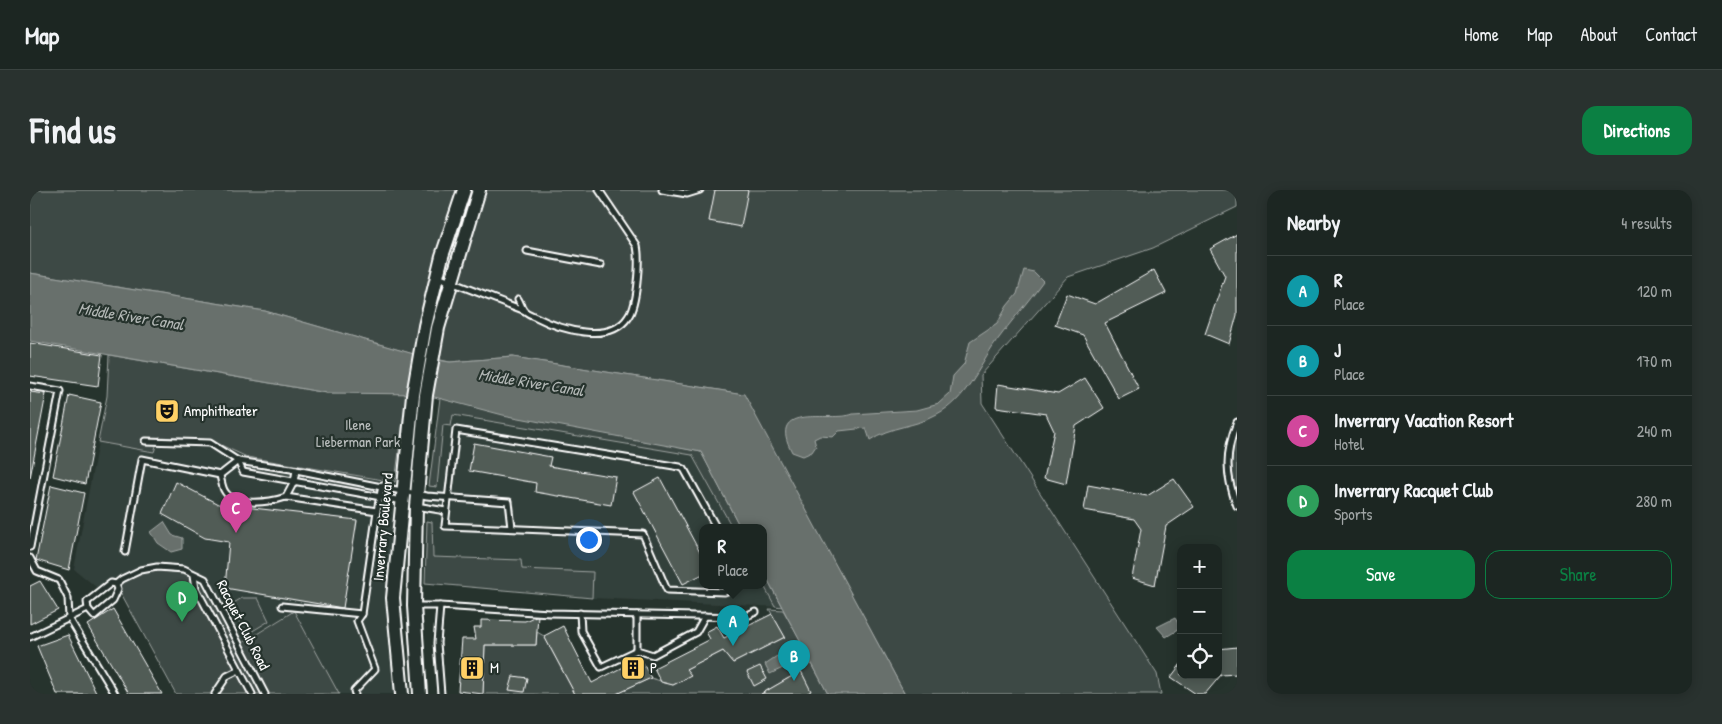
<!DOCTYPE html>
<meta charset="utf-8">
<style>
:root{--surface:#1c2622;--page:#29322f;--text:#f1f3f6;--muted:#a0a5a5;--line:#3a4340;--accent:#0b8043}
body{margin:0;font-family:"Patrick Hand",sans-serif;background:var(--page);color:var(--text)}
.controls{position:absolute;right:15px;bottom:15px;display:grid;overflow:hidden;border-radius:10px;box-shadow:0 2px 12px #0003}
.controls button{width:45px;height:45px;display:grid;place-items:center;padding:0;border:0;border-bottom:1px solid var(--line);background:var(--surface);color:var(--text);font:25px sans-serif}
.you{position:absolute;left:558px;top:349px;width:18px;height:18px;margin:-12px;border:4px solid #fff;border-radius:50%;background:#1a73e8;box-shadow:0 0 0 8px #1a73e833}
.badge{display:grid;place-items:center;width:32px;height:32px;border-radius:50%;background:var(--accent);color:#fff;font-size:16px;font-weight:700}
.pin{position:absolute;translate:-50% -41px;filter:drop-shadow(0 1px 2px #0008)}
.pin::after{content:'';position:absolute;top:26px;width:18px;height:15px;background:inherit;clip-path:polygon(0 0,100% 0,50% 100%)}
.popup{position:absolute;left:669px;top:334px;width:68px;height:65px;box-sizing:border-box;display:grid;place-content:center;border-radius:10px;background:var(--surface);filter:drop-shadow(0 1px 4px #0005);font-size:16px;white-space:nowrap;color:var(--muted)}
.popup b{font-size:19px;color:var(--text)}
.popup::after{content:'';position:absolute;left:50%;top:100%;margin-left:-10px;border:10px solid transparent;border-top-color:var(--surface)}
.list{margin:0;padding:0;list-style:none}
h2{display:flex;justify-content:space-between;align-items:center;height:65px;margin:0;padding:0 20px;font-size:21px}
h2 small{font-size:16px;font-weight:400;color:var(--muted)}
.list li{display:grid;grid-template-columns:32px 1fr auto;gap:15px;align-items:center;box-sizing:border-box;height:70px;padding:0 20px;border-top:1px solid var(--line)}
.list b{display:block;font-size:19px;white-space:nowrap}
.list p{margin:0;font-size:16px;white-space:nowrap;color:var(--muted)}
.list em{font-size:16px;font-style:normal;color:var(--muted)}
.actions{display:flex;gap:10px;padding:15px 20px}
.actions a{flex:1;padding:11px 0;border:1px solid var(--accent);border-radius:15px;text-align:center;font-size:18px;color:var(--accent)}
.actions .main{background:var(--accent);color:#fff}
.icon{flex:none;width:28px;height:28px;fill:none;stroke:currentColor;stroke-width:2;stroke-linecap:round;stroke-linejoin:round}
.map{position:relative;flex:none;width:1207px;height:504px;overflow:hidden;border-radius:15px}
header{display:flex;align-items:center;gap:30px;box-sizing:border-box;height:70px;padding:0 25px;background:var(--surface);border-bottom:1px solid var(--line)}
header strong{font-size:24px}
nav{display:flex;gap:28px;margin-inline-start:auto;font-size:18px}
.intro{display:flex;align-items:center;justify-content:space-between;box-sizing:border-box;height:120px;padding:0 30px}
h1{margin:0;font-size:35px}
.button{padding:12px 22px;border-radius:15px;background:var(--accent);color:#fff;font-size:18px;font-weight:700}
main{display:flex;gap:30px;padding:0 30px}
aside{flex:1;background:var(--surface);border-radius:15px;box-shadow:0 2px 12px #0003}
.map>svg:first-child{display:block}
</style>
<header>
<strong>Map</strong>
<nav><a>Home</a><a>Map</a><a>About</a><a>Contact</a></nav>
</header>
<div class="intro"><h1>Find us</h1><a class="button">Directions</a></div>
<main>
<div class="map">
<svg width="1207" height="504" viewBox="0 0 1207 504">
<rect width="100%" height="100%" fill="#26332d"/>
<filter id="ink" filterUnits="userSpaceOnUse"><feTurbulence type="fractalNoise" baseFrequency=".02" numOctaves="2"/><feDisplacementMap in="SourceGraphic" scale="10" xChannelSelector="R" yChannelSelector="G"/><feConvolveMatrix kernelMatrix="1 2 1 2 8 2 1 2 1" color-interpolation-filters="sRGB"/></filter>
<g filter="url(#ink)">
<g fill="#333f3a">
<path d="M410 208 473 225 671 262 710 337H673V395H733V381L752 417 562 408 395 393 397 306Z"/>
<path d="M129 247 180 250 217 267 365 292 356 407 366 504H309L264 421 209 455 92 389 71 401 44 379 68 252 124 262Z"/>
</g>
<g fill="#3e4944" stroke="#9ea4a2">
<path d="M0 0H1207V17L1123 58 1038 87 951 185 952 213 1127 484 1131 504H875L713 204 483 167 420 172 383 164 235 121 0 83Z"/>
<path d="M79 165 297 203 377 200 365 292 217 267 180 250 129 247 124 262 68 252 77 206Z"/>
<path d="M410 208 671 262 710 337H702L662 265 423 225 421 236 413 235 407 297 399 296Z"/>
<path d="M1207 232V316C1194 282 1195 265 1207 232Z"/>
<path d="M397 331 402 332 403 367 491 370 492 379 563 382 562 408 395 393Z"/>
<path d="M127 377 154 379 175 389 209 455 264 421 309 504H146L86 394 92 389Z"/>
<path d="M733 381 752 417 745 416 733 394Z"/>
<path d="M212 408H228L239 431 216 445 202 414Z"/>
<path d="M739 419 753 420 771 452 766 454 762 460 767 472 775 477 782 474 798 504H776L771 481 731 504H586L621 488 643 495 660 486 656 480 693 461 703 473 755 447Z"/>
<path d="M507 442 514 446 545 504H453L455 455H506Z"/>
</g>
<g fill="#67706c" stroke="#a4a9a7">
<path d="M994 80 1004 82 1013 91C998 112 981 131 966 152 949 177 936 210 907 225 886 237 860 236 840 250L836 238 809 241 803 247 790 246 784 249 786 256 782 262 773 266 762 262C735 211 801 233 823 224L887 220 909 214 920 204 923 186 934 174 940 152 967 134 977 116 987 104Z"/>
<path d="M0 83 235 121 401 169 420 172 483 167 714 204 875 504H798L733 381V337H710L671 262 473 225 393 204 297 203 0 151Z"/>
<path d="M134 332 142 345 152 348V359L141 362 128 353 121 342Z"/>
<path d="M1145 428 1151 438 1136 447 1127 437Z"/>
<path d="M747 466 755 472V477L740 484 735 474Z"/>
</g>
<g fill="#515c57" stroke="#fff">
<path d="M685 0H718L711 37 679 31Z"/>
<path d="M1207 44V125L1199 154 1175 144 1195 86 1180 59Z"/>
<path d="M1124 80 1136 103 1075 133 1109 199 1089 209 1053 145 1025 135 1037 104 1065 114Z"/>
<path d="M0 153 72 165 68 196 0 186Z"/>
<path d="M1055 188 1074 218 1046 236 1036 294 1014 288 1024 241 1016 224 966 217 968 194 1028 204Z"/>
<path d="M0 202 16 204 0 288Z"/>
<path d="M39 205 71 212 55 294 23 286Z"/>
<path d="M444 253 521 267 519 276 586 287 581 315 505 302 506 293 439 281Z"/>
<path d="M630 288 673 368V384L653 394 604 302Z"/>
<path d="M1144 289 1164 317 1136 336 1125 395 1102 388 1111 339 1104 329 1054 320 1058 295 1117 306Z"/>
<path d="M146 292 188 314 327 330 313 418 195 398 199 352 175 348 132 324Z"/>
<path d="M21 295 54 303 39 380 6 370Z"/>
<path d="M10 391 28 420 0 434V396Z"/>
<path d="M83 419 132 504H99L58 435Z"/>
<path d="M742 424 755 447 703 473 693 461 656 480 661 486 643 495 631 492 624 478 679 450 680 449 676 442 687 436 694 448Z"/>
<path d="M508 425 506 455H455L453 504 428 501 432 449H446L444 437H451V430L495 431Z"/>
<path d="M533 436 562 493 610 468 621 488 586 504H545L514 446Z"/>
<path d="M38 445 67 504H27L7 456Z"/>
<path d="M1207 457V484L1191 485 1175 504H1166L1141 487 1151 474V485H1188V459Z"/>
<path d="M730 476 737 489 724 496 717 482Z"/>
<path d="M771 481 781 501 776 504H731Z"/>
<path d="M483 486 497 488 494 502 479 500Z"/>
</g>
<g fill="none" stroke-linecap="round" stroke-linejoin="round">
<defs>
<g id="service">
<path d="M632 0 657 4 670 0"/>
<path d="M497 61 571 75"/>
<path d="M408 87 493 120"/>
<path d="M488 109C490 112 491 116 493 119 495 123 502 125 506 127 529 139 580 155 598 127 607 115 610 70 607 56L569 0"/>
<path d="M0 196 30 201 0 357"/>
<path d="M1207 232C1195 263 1195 284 1207 316"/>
<path d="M116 251 180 253 208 271 261 279 397 306 479 312 482 338"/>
<path d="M208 271 213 282 373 311"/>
<path d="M190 285C191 290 192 296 194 300 203 318 241 312 256 307L264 292 266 280"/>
<path d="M386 316 416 321"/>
<path d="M347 321 352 296"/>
<path d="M686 337 654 279 650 277 426 240 415 336 613 344 637 400 695 402 704 398 706 395"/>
<path d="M95 362 112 269 190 285 208 271"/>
<path d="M0 368 7 381 29 390 38 408 39 428 85 504"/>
<path d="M164 385 166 398 222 504"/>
<path d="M81 393 86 394 88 399 83 410 64 426 58 419 57 412Z"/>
<path d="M86 394 92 389 111 380 127 377 154 379 175 389 235 504"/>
<path d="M252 416 332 424 347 321 256 307"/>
<path d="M385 416H410"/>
<path d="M550 423 551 441 571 477 607 460V425"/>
<path d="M0 447 58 419"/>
<path d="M607 460 623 465 666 442 675 426"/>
<path d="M185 504 197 486 209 480"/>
<path d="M325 504 324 501 345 479 327 431 332 424"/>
<path d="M411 504 407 453 410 416 520 423 715 427 726 422"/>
</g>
<g id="tertiary">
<path d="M372 504 363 408 383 205 395 136 412 66 434 0"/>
<path d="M390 504 384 416 386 316 396 205 408 138 449 0"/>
</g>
</defs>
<use href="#service" stroke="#fff" stroke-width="9"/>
<use href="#tertiary" stroke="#fff" stroke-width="16"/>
<use href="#service" stroke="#26332d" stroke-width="5"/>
<use href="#tertiary" stroke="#26332d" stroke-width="12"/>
</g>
</g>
<defs>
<symbol id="theatre-square" viewBox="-11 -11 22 22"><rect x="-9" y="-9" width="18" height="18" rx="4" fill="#ffd166" stroke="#26332d"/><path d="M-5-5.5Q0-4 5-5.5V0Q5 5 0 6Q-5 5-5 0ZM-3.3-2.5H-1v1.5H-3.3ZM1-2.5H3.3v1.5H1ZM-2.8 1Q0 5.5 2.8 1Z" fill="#111"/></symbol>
<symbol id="building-square" viewBox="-11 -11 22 22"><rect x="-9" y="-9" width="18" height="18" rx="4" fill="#ffd166" stroke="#26332d"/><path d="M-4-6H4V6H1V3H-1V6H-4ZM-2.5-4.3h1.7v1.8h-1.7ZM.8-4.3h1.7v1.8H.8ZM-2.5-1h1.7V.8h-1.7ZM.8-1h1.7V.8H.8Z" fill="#111"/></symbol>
</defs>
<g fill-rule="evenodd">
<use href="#theatre-square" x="123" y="207" width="28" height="28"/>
<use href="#building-square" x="428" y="464" width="28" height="28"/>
<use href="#building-square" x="589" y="464" width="28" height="28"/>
</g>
<g text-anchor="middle" stroke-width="4.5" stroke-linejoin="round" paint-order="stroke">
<g font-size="15" fill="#fff" stroke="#26332d" text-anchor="start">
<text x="154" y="226">Amphitheater</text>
<text x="460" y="483">M</text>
<text x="620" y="483">P</text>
</g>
<g font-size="15" fill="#bbbfbe" stroke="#26332d">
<text x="328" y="240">Ilene<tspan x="328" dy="17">Lieberman Park</tspan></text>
</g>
<g font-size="15" fill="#fff" stroke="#26332d">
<text transform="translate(353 337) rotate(-85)" y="5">Inverrary Boulevard</text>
<text transform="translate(213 435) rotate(63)" y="5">Racquet Club Road</text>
</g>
<g font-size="16" font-style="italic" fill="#b3b8b6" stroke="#26332d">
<text transform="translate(101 126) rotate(9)" y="6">Middle River Canal</text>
<text transform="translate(501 192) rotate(9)" y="6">Middle River Canal</text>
</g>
</g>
</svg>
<div class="controls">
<button>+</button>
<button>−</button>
<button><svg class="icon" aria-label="locate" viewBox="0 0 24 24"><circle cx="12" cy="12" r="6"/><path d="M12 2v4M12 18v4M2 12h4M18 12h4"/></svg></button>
</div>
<div class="you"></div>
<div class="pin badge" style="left:703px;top:456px;background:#0f9aa8">A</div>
<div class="popup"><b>R</b>Place</div>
<div class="pin badge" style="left:764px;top:491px;background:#0f9aa8">B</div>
<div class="pin badge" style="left:206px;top:343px;background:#d1479c">C</div>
<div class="pin badge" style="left:152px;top:432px;background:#2e9e5b">D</div>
</div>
<aside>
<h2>Nearby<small>4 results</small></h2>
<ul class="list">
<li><span class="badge" style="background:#0f9aa8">A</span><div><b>R</b><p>Place</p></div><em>120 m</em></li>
<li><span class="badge" style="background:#0f9aa8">B</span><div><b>J</b><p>Place</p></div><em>170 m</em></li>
<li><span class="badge" style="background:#d1479c">C</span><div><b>Inverrary Vacation Resort</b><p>Hotel</p></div><em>240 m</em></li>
<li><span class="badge" style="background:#2e9e5b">D</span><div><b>Inverrary Racquet Club</b><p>Sports</p></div><em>280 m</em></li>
</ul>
<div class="actions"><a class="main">Save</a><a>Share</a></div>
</aside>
</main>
